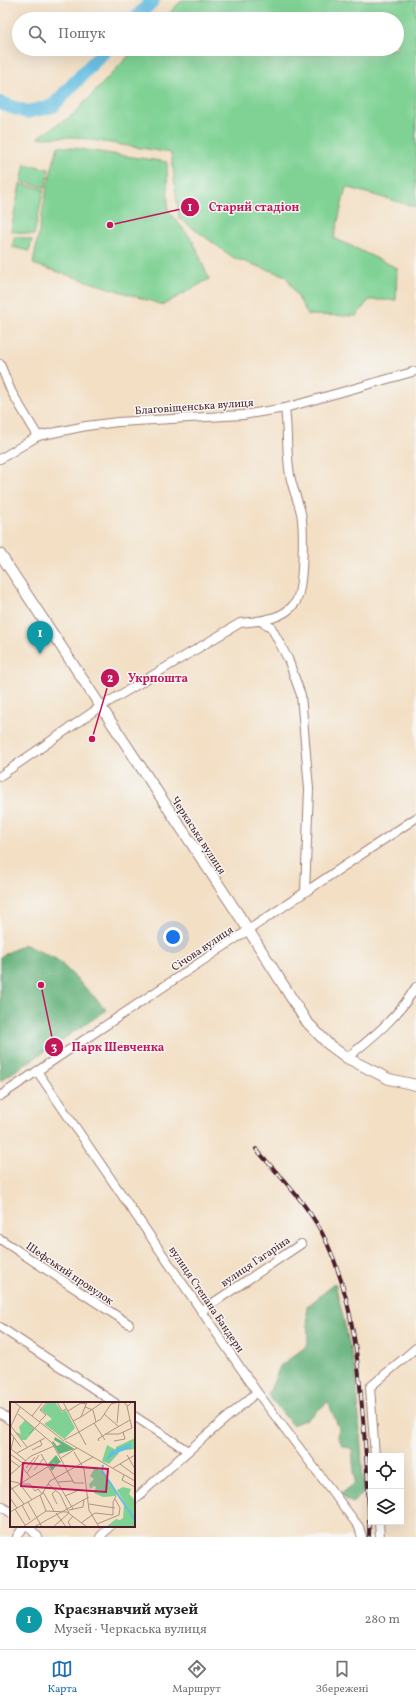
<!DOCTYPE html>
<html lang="uk">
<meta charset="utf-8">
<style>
:root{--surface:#fff;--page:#f2f2f2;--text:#222;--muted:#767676;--line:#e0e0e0;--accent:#1f6fb2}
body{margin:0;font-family:Vollkorn,serif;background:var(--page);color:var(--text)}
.controls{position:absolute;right:12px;bottom:12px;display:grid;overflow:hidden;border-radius:0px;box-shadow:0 4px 16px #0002}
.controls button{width:36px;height:36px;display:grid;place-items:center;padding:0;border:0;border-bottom:1px solid var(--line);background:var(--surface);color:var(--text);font:20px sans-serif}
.you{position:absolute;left:173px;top:937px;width:14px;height:14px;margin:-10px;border:3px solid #fff;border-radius:50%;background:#1a73e8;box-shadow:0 0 0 6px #1a73e833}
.badge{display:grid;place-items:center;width:26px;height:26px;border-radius:50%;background:var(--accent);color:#fff;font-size:13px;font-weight:700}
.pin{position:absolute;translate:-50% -33px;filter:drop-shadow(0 1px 2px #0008)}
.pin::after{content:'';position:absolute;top:21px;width:14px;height:12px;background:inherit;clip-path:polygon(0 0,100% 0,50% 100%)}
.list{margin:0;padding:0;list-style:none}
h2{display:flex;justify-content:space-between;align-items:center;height:52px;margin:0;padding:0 16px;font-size:17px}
h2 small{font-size:13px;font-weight:400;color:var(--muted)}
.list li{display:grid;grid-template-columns:26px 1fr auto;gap:12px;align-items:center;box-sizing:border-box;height:60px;padding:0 16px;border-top:1px solid var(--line)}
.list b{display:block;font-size:15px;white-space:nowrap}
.list p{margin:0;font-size:13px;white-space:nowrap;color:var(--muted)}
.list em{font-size:13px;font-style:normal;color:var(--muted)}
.icon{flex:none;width:22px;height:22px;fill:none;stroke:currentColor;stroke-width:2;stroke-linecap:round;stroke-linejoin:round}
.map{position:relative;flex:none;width:416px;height:1537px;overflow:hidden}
.search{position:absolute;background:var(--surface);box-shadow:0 4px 16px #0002;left:12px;right:12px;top:12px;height:44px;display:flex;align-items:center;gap:10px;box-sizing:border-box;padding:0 14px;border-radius:22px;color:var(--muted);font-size:15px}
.sheet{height:112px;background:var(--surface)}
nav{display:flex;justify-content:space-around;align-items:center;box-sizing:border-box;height:56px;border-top:1px solid var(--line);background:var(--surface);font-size:11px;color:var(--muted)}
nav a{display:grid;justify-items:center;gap:2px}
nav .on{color:var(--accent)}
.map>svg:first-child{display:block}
</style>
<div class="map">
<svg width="416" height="1537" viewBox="0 0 416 1537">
<rect width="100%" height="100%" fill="#f6f6f2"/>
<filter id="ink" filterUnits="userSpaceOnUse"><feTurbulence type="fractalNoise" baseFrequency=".025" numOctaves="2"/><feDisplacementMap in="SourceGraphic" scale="8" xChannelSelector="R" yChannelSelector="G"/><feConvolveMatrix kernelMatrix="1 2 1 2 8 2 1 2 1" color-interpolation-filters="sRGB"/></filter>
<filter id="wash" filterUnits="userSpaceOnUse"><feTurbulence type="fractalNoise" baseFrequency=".012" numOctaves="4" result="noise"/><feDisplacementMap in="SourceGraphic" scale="16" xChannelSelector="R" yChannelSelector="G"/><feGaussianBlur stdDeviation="0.9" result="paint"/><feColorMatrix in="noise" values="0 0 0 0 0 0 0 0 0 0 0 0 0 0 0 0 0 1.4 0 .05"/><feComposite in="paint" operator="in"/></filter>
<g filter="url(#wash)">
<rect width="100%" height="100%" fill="#f3dfc4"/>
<g fill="#7fd294" stroke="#647860">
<path d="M182 0H416V207L346 187 334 238 397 268 396 300H369L356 316 308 315 286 276 234 258 179 218 171 153 74 137 37 138 74 114 135 49H397V19H164Z"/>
<path d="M58 146 167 162 168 210 193 241 209 279 163 305 33 264 47 187Z"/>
<path d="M25 164 49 169 45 187 21 182Z"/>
<path d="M20 184 44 189 34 235 11 231Z"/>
<path d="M15 236 32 240 29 251 12 247Z"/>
</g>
<g fill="#67b47e" stroke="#586a54">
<path d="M24 944 58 960 107 1010 0 1081V957Z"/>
<path d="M335 1283 356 1373 364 1493 352 1503 340 1495 355 1483 352 1449 343 1446 338 1438 339 1428 328 1402 307 1419 292 1425 268 1395 280 1366 308 1345 307 1307Z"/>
</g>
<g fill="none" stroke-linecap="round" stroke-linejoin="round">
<g stroke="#64bee2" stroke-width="14">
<path d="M135 19 153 0"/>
<path d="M0 103 27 112 53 106 106 49"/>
</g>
</g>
</g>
<g filter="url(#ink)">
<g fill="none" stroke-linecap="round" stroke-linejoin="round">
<defs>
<g id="minor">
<path d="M0 364 11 391 38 436"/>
<path d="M0 459 38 436 86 426 118 422 243 415 285 408 416 371"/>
<path d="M260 621 271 627 288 659 301 695 309 789 305 892"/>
<path d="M0 776 100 707 240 623C258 621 283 620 295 603 304 591 304 528 301 513 298 500 292 488 290 475 286 453 288 430 285 408"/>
<path d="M347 1058C375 1035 396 1019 416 987"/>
<path d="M37 1071 257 1392 359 1527 362 1537"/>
<path d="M0 1096 416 818"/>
<path d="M0 1239 129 1324"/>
<path d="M201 1311 301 1244"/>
<path d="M0 1327 115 1403"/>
<path d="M0 1413 11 1421"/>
<path d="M134 1416 188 1451"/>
<path d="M375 1456 370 1387 416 1348"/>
<path d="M134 1500 188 1451 257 1392"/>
<path d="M0 1505 11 1513"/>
<path d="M379 1522 380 1537"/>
<path d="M28 1526 38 1537"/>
<path d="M17 1537 24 1526"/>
<path d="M100 1537 110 1526"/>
</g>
<path id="tertiary" d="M0 554 244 923 306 1021 328 1044 347 1058 389 1079 416 1085"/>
</defs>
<use href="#minor" stroke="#9e7f78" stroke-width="10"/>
<use href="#tertiary" stroke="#9e7f78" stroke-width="12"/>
<use href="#minor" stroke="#fff" stroke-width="8"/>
<use href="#tertiary" stroke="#fff" stroke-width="10"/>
<defs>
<path id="rail" d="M256 1149C281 1178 311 1207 327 1243 354 1302 359 1368 364 1431 367 1467 370 1502 369 1537"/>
</defs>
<use href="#rail" stroke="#4a1f2b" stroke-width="4"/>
<use href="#rail" stroke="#f6f6f2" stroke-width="2.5" stroke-dasharray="8" stroke-linecap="butt"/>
</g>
</g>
<g text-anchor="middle" stroke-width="3" stroke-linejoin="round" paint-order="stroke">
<g font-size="11" fill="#4a1f2b" stroke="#f6f6f2">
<text transform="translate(194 406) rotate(-4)" y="4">Благовіщенська вулиця</text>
<text transform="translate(199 835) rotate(57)" y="4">Черкаська вулиця</text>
<text transform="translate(202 948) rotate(-34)" y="4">Січова вулиця</text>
<text transform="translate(255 1261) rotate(-34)" y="4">вулиця Гагаріна</text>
<text transform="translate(70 1273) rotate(34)" y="4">Шефський провулок</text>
<text transform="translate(207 1299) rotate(56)" y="4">вулиця Степана Бандери</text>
</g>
</g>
<g transform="translate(10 1402)">
<rect width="125" height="125" fill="#f3dfc4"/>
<path d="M38 0H45L52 10 56 8 65 26 54 37 34 22 42 17 31 8ZM15 18 25 27 16 38H12L6 30 11 32 9 25ZM125 36V47L107 49 109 51 99 62 92 59 97 43 106 48V45ZM85 66 90 68 101 80 107 91 106 94 93 95 84 91 86 85 84 84 80 87 79 82 84 77 80 74ZM113 85 121 87 119 92 125 98V118L107 88ZM114 102 125 119V125H96L106 117 110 118 113 116Z" fill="#7fd294"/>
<path d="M45 35 63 46 65 47 49 52 42 40 43 39 47 44 51 42 44 38ZM46 53 51 60 46 63 42 59 46 64 42 69 38 62Z" fill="#67b47e"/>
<path d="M121 41 120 48 117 44 118 47 107 51 95 59 102 48 106 50 105 47Z" fill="#64bee2"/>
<path fill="none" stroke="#64bee2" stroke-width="2" d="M93 63 92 69 125 118"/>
<path fill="none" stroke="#af9287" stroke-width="1" d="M4 0 54 39M47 0 52 9 56 7M53 0 69 30 54 38M113 0 118 4 122 0M117 4 120 18M75 5 83 8 86 20M58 9 71 1 76 2M8 12 42 41 64 81H74M94 12 108 24M22 14 33 0M71 15 93 0M63 19 71 15 77 0M29 20 36 13 30 8 37 0M84 21 95 38M107 21 109 0M0 23 17 45M0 26 10 5M0 30 11 45M19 32 30 21M55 39 125 79M89 39 88 37 99 30 120 18 122 26 109 32H95M104 39 115 37 113 30M76 43 69 30 91 17 101 2 109 0M0 46 16 59M1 47 4 35M22 48 32 43 30 38M64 50 74 67 79 108 89 125M7 51 35 36M0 52 14 62M31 52 63 107M117 53 125 67M51 56 67 46M0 58 10 65M110 62 125 73M12 65 20 75M16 66 25 55M103 66 125 53M24 68 34 56M17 71 29 53M0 73 21 54 44 44M114 73 112 78 125 85M0 79 9 81 22 98M48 80 63 79M11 82H20L25 89 28 87 32 92M38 82 50 92 59 111M0 84 14 102M0 88 39 64M46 88 42 92 47 102M33 90 44 109M30 93 36 109M55 94 67 89M0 96 7 106M18 100 32 125M79 102 105 106M12 103 20 118M5 107 15 123M59 108 73 105 74 97M0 110 32 92 40 79 83 55M46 111 56 125M103 113V100L106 94M71 121 85 111 103 113M87 122 109 113 110 106 105 97M13 125 36 109 57 110 77 125M24 125 79 95M43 125 59 111M61 125 58 120 63 114"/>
<path fill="#c2185b" fill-opacity="0.15" stroke="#c2185b" stroke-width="2" d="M13 61 98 67 96 90 11 84Z"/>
<rect width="125" height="125" fill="none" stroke="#4a1f2b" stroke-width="2"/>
</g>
<path fill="none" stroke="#c2185b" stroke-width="1.5" d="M110 225L190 207M92 739L110 678M41 985L54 1047"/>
<g fill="#c2185b" stroke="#f6f6f2" stroke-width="1.5">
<circle cx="110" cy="225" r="4"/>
<circle cx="92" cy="739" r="4"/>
<circle cx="41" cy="985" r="4"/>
<circle cx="190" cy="207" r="10"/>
<circle cx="110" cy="678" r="10"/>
<circle cx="54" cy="1047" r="10"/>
</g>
<g font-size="12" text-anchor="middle" font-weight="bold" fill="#fff">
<text x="190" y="211">1</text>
<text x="110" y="682">2</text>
<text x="54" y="1051">3</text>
</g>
<g font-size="12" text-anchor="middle" font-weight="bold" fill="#c2185b" stroke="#f6f6f2" stroke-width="3" stroke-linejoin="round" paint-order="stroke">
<text x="254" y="211">Старий стадіон</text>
<text x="158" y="682">Укрпошта</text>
<text x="118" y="1051">Парк Шевченка</text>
</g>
</svg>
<div class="controls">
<button><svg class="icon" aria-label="locate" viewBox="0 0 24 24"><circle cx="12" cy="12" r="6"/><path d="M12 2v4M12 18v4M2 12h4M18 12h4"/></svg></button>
<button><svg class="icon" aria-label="layers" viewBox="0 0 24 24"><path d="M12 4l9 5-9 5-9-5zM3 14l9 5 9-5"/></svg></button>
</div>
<div class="you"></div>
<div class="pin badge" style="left:40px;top:654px;background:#0f9aa8">1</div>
<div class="search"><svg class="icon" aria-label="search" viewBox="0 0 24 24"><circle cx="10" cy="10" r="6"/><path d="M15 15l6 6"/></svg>Пошук</div>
</div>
<section class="sheet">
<h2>Поруч<small></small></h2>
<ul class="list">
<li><span class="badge" style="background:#0f9aa8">1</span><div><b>Краєзнавчий музей</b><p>Музей · Черкаська вулиця</p></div><em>280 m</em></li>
</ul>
</section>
<nav>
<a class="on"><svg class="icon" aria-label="map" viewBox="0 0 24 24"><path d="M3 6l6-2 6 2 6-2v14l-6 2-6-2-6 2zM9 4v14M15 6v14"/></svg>Карта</a>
<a><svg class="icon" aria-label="directions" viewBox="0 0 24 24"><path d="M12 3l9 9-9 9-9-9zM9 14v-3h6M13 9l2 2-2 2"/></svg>Маршрут</a>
<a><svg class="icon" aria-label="saved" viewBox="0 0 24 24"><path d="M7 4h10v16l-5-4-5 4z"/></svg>Збережені</a>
</nav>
